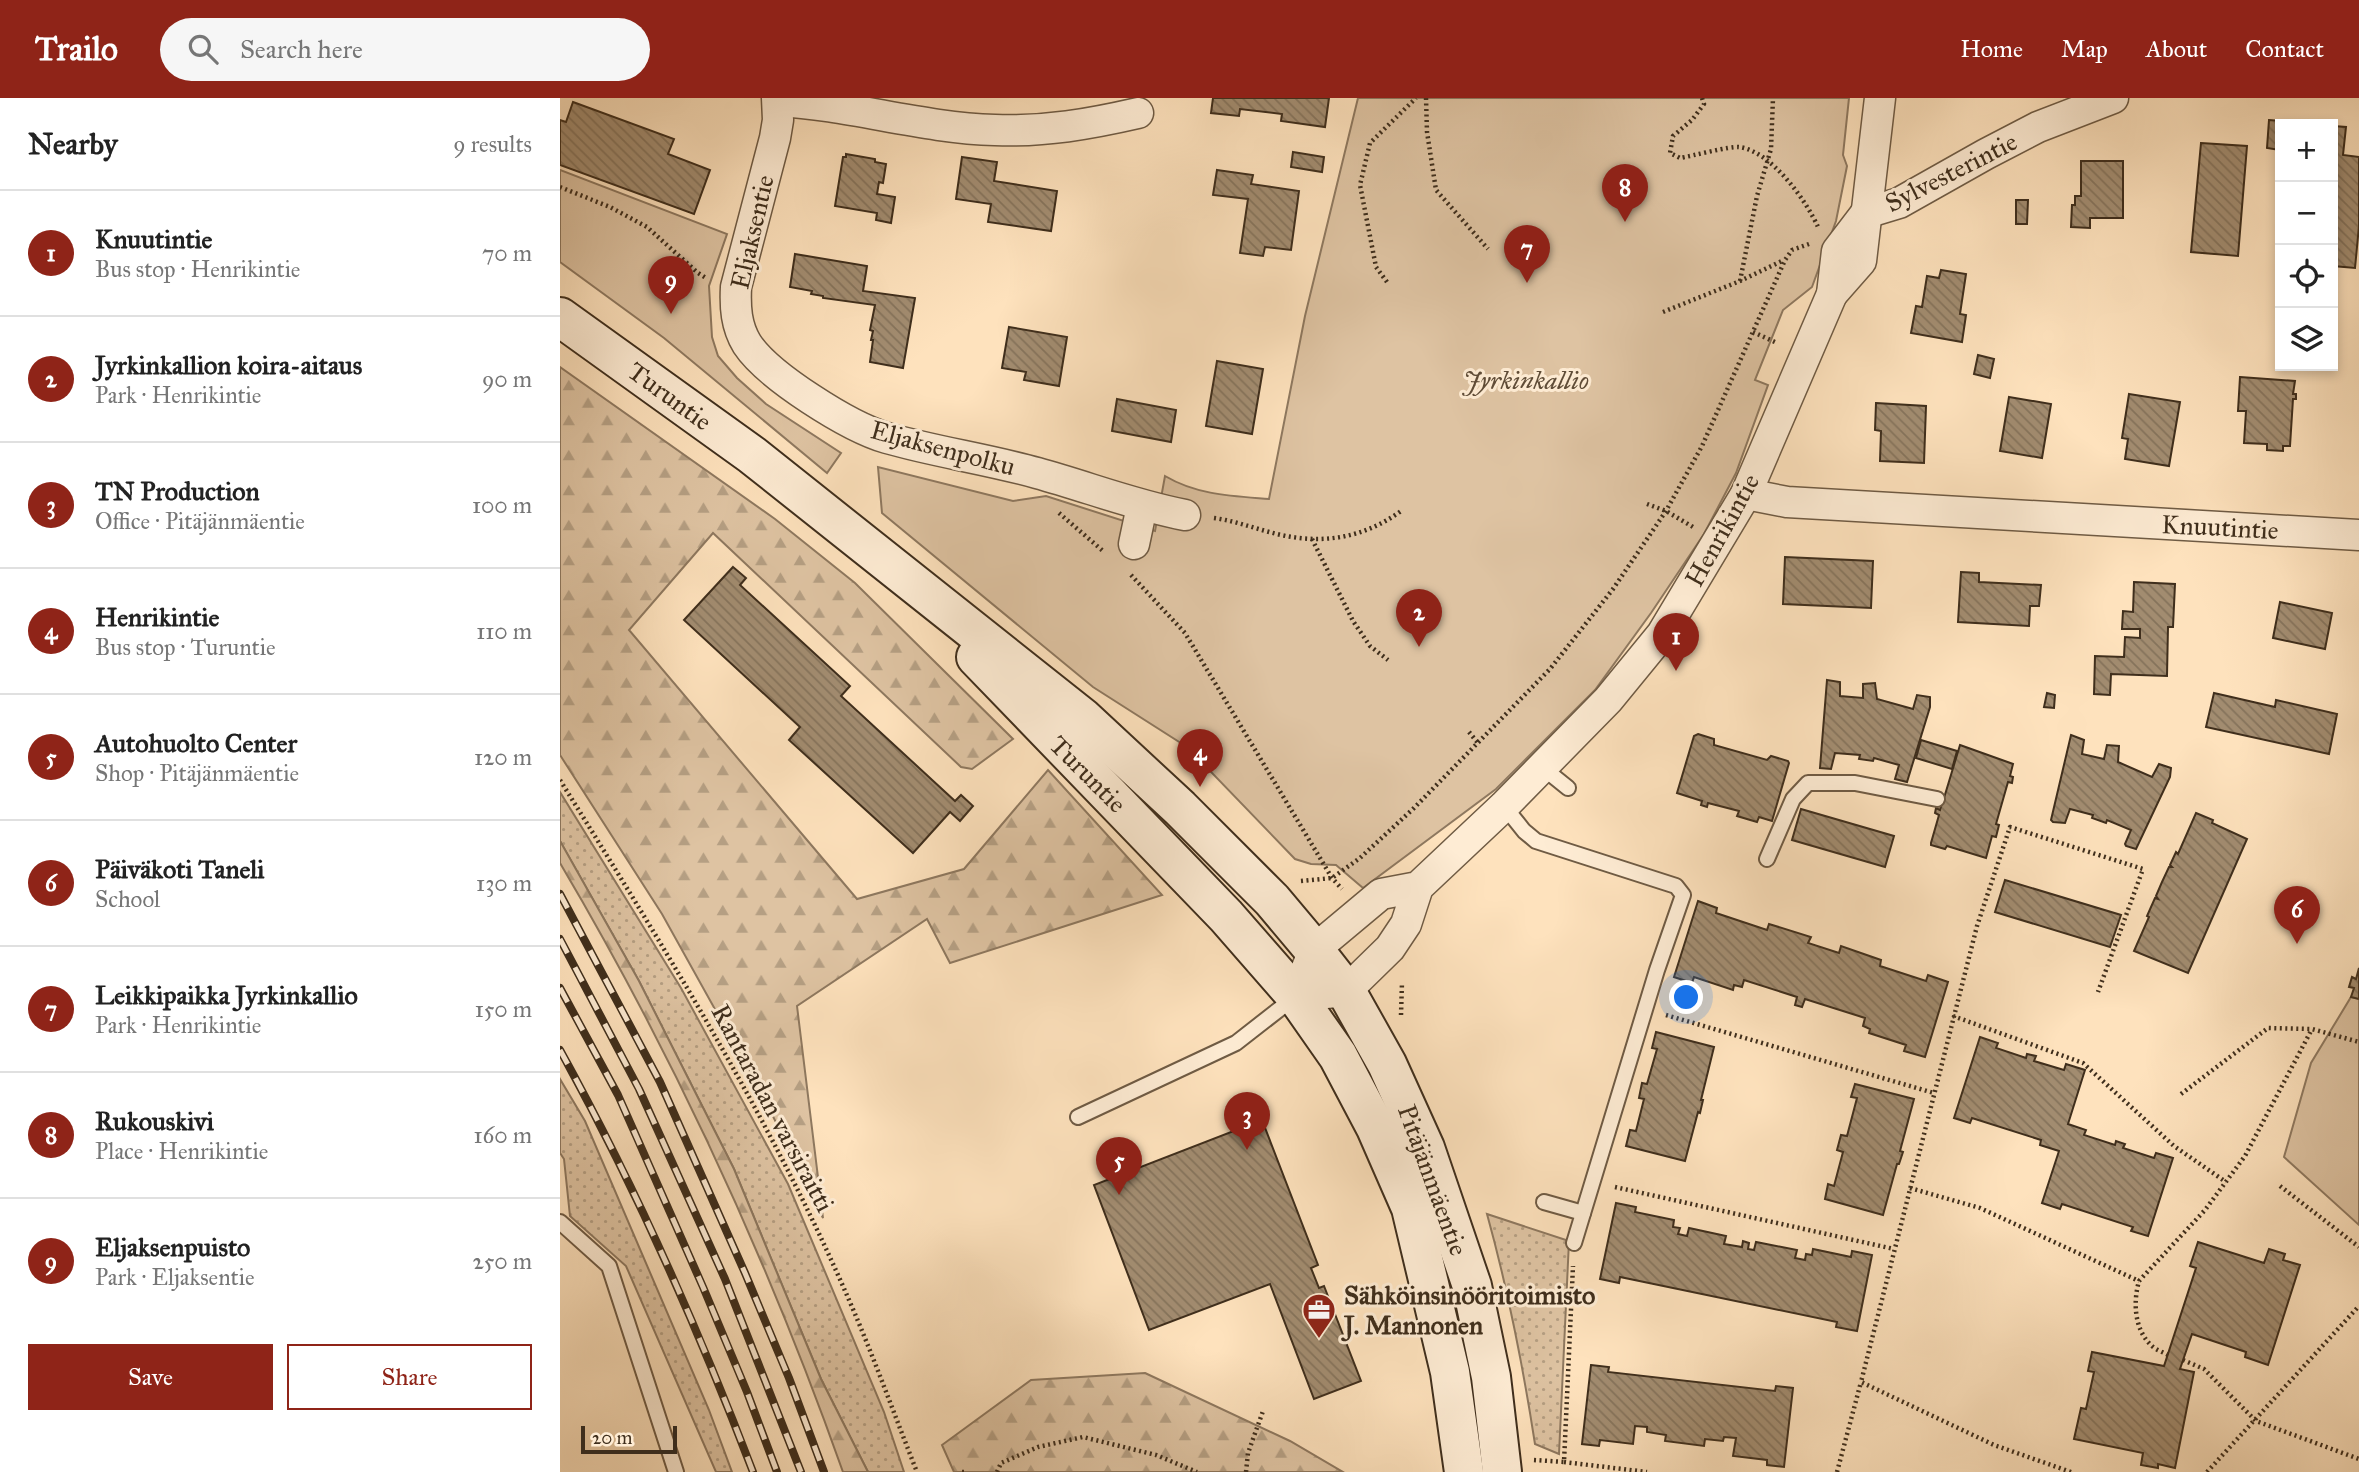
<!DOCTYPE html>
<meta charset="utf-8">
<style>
:root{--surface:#fff;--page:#f6f6f6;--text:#222;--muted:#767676;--line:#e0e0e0;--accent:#8f2418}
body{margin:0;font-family:"IM FELL Great Primer",serif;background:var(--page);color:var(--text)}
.controls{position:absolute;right:21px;top:21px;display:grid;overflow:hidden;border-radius:0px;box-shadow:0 4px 10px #0003}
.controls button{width:63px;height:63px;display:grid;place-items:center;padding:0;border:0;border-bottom:2px solid var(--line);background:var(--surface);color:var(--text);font:35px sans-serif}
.scale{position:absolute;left:21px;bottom:18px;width:96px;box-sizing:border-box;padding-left:7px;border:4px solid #3f2e1c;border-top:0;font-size:19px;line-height:24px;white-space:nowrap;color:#3f2e1c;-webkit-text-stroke:5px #feecd4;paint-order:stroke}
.you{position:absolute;left:1127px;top:900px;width:24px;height:24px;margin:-18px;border:5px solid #fff;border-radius:50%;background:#1a73e8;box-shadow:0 0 0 10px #1a73e833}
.badge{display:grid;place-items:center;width:46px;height:46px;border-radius:50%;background:var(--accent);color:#fff;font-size:23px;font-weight:700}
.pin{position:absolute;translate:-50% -58px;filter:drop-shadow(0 2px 4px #0008)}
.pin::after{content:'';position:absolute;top:37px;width:24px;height:21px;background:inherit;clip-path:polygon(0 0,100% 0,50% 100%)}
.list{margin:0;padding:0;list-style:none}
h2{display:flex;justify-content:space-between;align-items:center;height:91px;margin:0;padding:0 28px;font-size:30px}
h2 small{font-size:23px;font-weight:400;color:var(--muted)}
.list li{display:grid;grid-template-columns:46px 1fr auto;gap:21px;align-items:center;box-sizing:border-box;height:126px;padding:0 28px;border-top:2px solid var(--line)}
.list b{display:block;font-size:26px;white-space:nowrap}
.list p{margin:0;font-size:23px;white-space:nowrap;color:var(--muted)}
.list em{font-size:23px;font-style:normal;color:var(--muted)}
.actions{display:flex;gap:14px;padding:21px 28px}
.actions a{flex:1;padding:16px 0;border:2px solid var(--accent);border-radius:0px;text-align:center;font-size:24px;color:var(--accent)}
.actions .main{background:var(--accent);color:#fff}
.icon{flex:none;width:38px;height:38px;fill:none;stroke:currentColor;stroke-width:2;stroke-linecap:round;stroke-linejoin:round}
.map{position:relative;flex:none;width:1799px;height:1374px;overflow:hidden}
header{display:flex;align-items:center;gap:42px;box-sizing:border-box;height:98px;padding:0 35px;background:var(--accent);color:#fff}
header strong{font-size:33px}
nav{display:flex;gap:38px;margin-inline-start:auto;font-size:24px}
.search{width:490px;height:63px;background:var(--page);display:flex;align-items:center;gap:18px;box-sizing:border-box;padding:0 24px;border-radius:38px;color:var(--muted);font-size:26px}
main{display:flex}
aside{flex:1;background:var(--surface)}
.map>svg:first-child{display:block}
</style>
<header>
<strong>Trailo</strong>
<div class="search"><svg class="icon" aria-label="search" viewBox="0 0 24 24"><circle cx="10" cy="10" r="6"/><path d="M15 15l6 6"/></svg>Search here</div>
<nav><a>Home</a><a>Map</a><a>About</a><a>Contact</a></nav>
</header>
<main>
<aside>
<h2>Nearby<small>9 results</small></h2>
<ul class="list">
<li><span class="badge">1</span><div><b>Knuutintie</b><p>Bus stop · Henrikintie</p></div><em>70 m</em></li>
<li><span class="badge">2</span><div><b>Jyrkinkallion koira-aitaus</b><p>Park · Henrikintie</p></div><em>90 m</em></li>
<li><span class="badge">3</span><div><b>TN Production</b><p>Office · Pitäjänmäentie</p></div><em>100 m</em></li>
<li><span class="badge">4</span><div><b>Henrikintie</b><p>Bus stop · Turuntie</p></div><em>110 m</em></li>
<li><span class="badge">5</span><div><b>Autohuolto Center</b><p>Shop · Pitäjänmäentie</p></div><em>120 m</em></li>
<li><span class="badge">6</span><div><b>Päiväkoti Taneli</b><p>School</p></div><em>130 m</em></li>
<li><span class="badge">7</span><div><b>Leikkipaikka Jyrkinkallio</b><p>Park · Henrikintie</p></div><em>150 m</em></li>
<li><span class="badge">8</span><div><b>Rukouskivi</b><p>Place · Henrikintie</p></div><em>160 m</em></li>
<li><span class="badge">9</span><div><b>Eljaksenpuisto</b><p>Park · Eljaksentie</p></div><em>250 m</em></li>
</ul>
<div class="actions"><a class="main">Save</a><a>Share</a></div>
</aside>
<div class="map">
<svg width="1799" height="1374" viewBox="0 0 1799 1374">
<defs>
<pattern id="grass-dots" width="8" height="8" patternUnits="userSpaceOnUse" patternTransform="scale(1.75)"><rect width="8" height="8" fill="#dec3a2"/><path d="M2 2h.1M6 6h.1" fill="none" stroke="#b59f83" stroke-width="1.8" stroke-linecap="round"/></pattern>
<pattern id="forest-firs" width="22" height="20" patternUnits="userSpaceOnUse" patternTransform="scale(1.75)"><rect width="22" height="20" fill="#dec3a2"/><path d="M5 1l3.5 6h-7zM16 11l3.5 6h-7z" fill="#b59f83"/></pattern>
<pattern id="building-back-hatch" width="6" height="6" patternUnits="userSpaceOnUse" patternTransform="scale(1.75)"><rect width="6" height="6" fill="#a28c70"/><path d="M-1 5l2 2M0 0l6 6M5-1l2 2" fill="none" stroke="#85735b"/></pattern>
</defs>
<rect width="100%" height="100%" fill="#fee2bd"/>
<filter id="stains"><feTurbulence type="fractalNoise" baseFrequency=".00286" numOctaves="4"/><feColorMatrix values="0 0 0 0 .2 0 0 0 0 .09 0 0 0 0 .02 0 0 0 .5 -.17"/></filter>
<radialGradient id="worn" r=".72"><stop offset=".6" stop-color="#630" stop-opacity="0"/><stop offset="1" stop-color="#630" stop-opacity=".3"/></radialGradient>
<g fill="url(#grass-dots)" stroke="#8e785f" stroke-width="2">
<path d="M0 694 121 890 228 1086 324 1314 344 1374H308L261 1281 174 1071 79 883 0 743Z"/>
<path d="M0 981 25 1023 149 1312 172 1374H156L66 1168 10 1118 4 1061 0 1055Z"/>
<path d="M927 1116 1009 1143 999 1356 975 1346C963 1268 948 1192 927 1116Z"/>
</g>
<g fill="url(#forest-firs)" stroke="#8e785f" stroke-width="2">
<path d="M0 269 215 421 295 485 453 641 412 671 401 669 153 435 69 532 297 801 404 771 488 672 602 797 390 865 367 821 237 908 263 1120 201 994 102 816 0 657Z"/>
<path d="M0 743 79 883 174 1071 261 1281 308 1374H283C208 1162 114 958 0 765Z"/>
<path d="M585 1275 730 1343 783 1374H394L382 1347 471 1282Z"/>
</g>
<g fill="#dec3a2" stroke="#8e785f" stroke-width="2">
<path d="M798 0H1289L1283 57 1287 68 1276 123 1252 189 1223 212 1195 282 1208 287 1176 375 1144 436 1091 515 1035 592 936 691 803 790 776 767 751 766 735 761 627 649 533 589 322 415 318 369 453 403 486 398 595 433 605 378C637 397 672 398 709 401L745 218Z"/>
<path d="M0 72 167 136 149 188 152 239 158 258 177 280 206 306 281 355 267 375 104 240 0 164Z"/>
<path d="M1791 899 1799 901V1127L1724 1059 1751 965Z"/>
</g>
<g fill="url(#building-back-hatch)" stroke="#3f2e1c" stroke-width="2">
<path d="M653 0H769L765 29 721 23 722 16 680 11 679 18 651 15Z"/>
<path d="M13 4 114 41 108 56 150 72 134 116 0 67V22L6 24Z"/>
<path d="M1709 22 1758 26H1720V52L1707 50Z"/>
<path d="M1773 28 1786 29 1783 57 1799 59V128L1795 170 1773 168Z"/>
<path d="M1641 45 1687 48 1678 158 1631 154Z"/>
<path d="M733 54 764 59 762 74 731 69Z"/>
<path d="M286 56 315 61V64L326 66 323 85 319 84 317 96 335 99 331 125 316 122 317 115 275 108 283 59H286Z"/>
<path d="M402 59 437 64 434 83 497 93 491 133 428 124 431 106 396 101Z"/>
<path d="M1521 63H1563V120H1530V130L1511 129 1512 107H1515V98H1521Z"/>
<path d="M657 72 693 77 691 86 739 93 731 152 705 149 703 158 680 155 688 101 653 97Z"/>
<path d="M1456 102H1468L1467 126H1456Z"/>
<path d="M235 156 307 168 303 193 355 200 343 270 310 264 313 242H311L313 233 310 232 315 207 263 200V198L251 196 252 193 230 189Z"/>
<path d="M1381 172 1406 176 1400 216 1406 217 1402 244 1351 235 1356 208 1362 209 1367 178 1379 180Z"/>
<path d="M449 229 507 239 499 288 464 282 466 274 442 270Z"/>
<path d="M1418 257 1434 261 1430 280 1414 276Z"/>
<path d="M657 263 703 271 692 336 646 328Z"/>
<path d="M1680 279 1735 283 1733 296H1736V301H1733L1730 348H1723V353L1707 352V346L1684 345 1686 313H1678Z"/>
<path d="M1569 296 1620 304 1609 368 1565 361 1568 341 1562 340Z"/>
<path d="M1449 299 1491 306 1482 360 1440 353Z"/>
<path d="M557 301 616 312 611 344 552 333Z"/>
<path d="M1316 305 1366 308 1364 365 1320 363 1321 333 1315 332Z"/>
<path d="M1225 459 1313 463 1311 510 1223 506Z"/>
<path d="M173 469 186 480 180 487 290 588 281 598 395 703 401 697 413 708 400 723 390 714 353 755 229 642 240 629 124 522Z"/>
<path d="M1401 474 1419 475V484L1481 487 1479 508H1470L1469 528 1398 524Z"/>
<path d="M1574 484 1615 486 1613 529H1608L1607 578 1551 576 1550 597 1534 596 1535 558 1564 559 1565 539 1580 540V531H1562L1563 513 1573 514Z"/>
<path d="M1720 504 1772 515 1765 551 1713 540Z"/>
<path d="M1267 582 1280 584V598L1303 600V586L1315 585 1317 601 1353 611 1357 597 1370 599V609L1347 684 1335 681 1339 667 1314 660 1313 663 1299 661 1300 657 1275 655 1271 671 1260 670Z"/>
<path d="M1487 595 1495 597 1494 610 1484 609Z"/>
<path d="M1654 595 1715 609 1716 602 1777 616 1769 656 1646 629Z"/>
<path d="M1138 636 1154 641V647L1207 662 1211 658 1228 663 1229 665 1212 723 1199 719 1197 724 1177 718 1179 713 1148 705 1147 709 1141 707 1142 703 1117 695 1134 638Z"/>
<path d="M1511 637 1524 642 1522 656 1544 661 1547 647 1559 648 1558 664 1592 679 1599 666 1611 670 1610 679 1576 751 1566 748 1565 746 1571 732 1547 722 1546 725 1532 720 1533 717 1510 711 1505 725 1493 724 1491 722Z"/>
<path d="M1361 642 1397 653 1392 671 1356 660Z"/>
<path d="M1400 647 1453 666 1450 678 1453 679 1452 685 1448 684 1436 726 1439 727 1436 739 1432 738 1426 760 1387 748 1385 751 1371 747V745L1379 717 1375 715 1376 710 1380 712 1382 705 1380 699 1384 700Z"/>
<path d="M1241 711 1334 738 1325 769 1232 742Z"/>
<path d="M1636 715 1653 722 1652 725 1687 741 1628 875 1574 853 1589 819 1587 818 1595 800 1598 801 1596 798 1602 784 1609 769H1612L1610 767 1616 754 1618 756Z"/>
<path d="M1445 782 1561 817 1550 849 1435 814Z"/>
<path d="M1138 803 1157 810 1156 815 1207 832 1209 826 1251 839 1248 845 1279 855 1281 848 1321 862 1320 868 1366 883 1368 877 1388 884 1365 959 1344 953 1346 947 1309 935 1310 931 1303 928 1305 920 1245 901 1242 909 1235 907 1237 899 1184 882 1182 889 1174 887 1173 892 1134 879 1132 885 1114 879Z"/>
<path d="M1799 870V901L1791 899 1794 890 1789 889 1792 879 1796 881Z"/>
<path d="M1096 934 1154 949 1141 1002H1143L1140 1015 1138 1014 1125 1063 1066 1048 1070 1032 1076 1033 1084 1001 1079 1000 1082 985 1087 986 1097 951 1092 950Z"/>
<path d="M1420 939 1438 945 1436 950 1466 960 1467 956 1476 958 1474 963 1504 972 1506 966 1525 972 1508 1026 1526 1032 1524 1037 1555 1047 1556 1043 1565 1046 1563 1050 1594 1060 1596 1055 1613 1060 1588 1138 1571 1133 1573 1129 1502 1106 1500 1111 1482 1105 1499 1053 1480 1047 1481 1042 1412 1020 1410 1025 1394 1020Z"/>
<path d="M1295 986 1354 1001 1340 1053 1343 1054 1339 1066H1337L1323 1117 1265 1101 1268 1086 1274 1088 1283 1054 1277 1052 1281 1037 1287 1038 1297 1000 1291 999Z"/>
<path d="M702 1022 758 1167 751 1170 759 1190 764 1188 801 1283 754 1301 710 1186 589 1232 534 1087Z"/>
<path d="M1056 1105 1076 1109 1075 1114 1114 1122 1113 1129 1120 1130 1118 1136 1127 1138 1129 1130 1166 1138 1164 1146 1182 1149 1183 1143 1189 1145 1188 1151 1194 1152 1196 1144 1237 1152 1235 1160 1245 1162 1246 1156 1252 1157 1253 1151 1291 1159 1292 1153 1312 1157 1297 1233 1276 1229 1277 1224 1060 1179 1059 1185 1040 1181Z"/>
<path d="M1638 1144 1704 1165 1709 1151 1725 1156 1723 1162 1740 1167 1708 1267 1685 1259 1686 1254 1632 1236 1620 1271 1634 1274 1615 1370 1598 1366V1370L1581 1367 1583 1355 1514 1341 1521 1310 1526 1311 1534 1274 1528 1273 1532 1254 1604 1268 1636 1170 1630 1168Z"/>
<path d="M1031 1267 1049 1269 1048 1274 1215 1293 1216 1288 1233 1290 1224 1369 1207 1367V1362L1173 1358 1176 1340 1164 1339 1163 1343 1145 1341 1144 1348 1105 1343 1106 1337 1087 1334V1329L1075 1328 1073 1346 1040 1342 1039 1348 1022 1346Z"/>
</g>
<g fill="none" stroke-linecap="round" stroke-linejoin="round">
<defs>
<g id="lane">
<path d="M982 669 1008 690"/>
<path d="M944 708 964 733 976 743 1116 788 1123 797 1097 872 1014 1145"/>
<path d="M1207 761 1233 701 1248 685H1295L1377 701"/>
<path d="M518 1019 676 945 735 899"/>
<path d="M984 1104 1023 1115"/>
<path d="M0 1124 49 1168 116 1374"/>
</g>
<g id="street">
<path d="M217 0 218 22 215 40 176 189C175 209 176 228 187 246 208 278 289 329 327 340 376 354 427 361 477 375 528 389 573 407 625 417"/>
<path d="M218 3C291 7 362 30 435 32 485 34 530 26 578 15"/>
<path d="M1306 115 1339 105 1426 56 1478 29 1553 0"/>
<path d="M1272 196 1301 163 1320 0"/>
<path d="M1186 396 1227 404 1799 437"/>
<path d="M574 446 582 408"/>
<path d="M858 789 821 796 754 852 736 898 786 893 830 850 846 826 858 789 944 708 1048 602 1102 536 1186 396 1272 196 1277 153 1306 115"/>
</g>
<g id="secondary">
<path d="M0 219 192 357 523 620 620 710 712 802 754 852 786 893 827 966 865 1050 912 1188 931 1279 942 1374"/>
<path d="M416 559 666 818 736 898 778 958 816 1030 851 1110 890 1274 904 1374"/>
</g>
</defs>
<use href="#lane" stroke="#6f5b44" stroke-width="18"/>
<use href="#street" stroke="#6f5b44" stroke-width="33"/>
<use href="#secondary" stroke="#3f2e1c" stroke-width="42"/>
<g stroke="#3f2e1c" stroke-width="4.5" stroke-dasharray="2 3.5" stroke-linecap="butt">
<path d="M866 0 867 34 876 92 928 151"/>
<path d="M1142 0 1144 6 1132 22 1113 38 1110 55 1120 60C1132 58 1170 48 1179 49 1211 53 1246 102 1258 129"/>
<path d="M0 89 50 109 87 129 138 175 146 180"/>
<path d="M1180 183 1197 98 1211 51 1213 0"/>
<path d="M827 184 816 169 800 87 810 45 856 0"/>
<path d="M1103 214 1180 183 1224 162"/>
<path d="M1193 234 1215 244"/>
<path d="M1087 406 1106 413 1133 429"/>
<path d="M499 415 543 453"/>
<path d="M654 420C676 423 696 431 717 436 762 447 804 440 841 413"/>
<path d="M752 441 793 523 810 548 828 562"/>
<path d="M571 477 625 535 772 780 782 791"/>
<path d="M909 634 918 645"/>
<path d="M0 682C107 854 216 1029 295 1216 317 1268 336 1321 357 1374"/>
<path d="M741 783 772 780 800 760 854 710 990 571 1053 491 1106 413 1142 348 1225 162 1232 152 1249 146"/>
<path d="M841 917 842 884"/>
<path d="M1106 917 1374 995"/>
<path d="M1393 918 1523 965 1614 1048 1666 1084"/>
<path d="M1621 996 1708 930 1752 931 1799 944"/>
<path d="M1720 1088 1799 1149"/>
<path d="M1055 1089 1334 1151"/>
<path d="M1350 1090 1420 1110 1579 1183"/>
<path d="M1608 1257C1603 1254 1596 1252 1592 1248 1574 1232 1573 1204 1579 1183L1645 1112 1685 1058 1752 931"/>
<path d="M1623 1262 1644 1271 1696 1323 1799 1361"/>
<path d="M974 1362 1004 1364 1013 1168"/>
<path d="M1004 1364 1087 1374"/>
<path d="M402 1374H406"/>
<path d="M437 1374 441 1365 478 1349 523 1339 596 1357 637 1374"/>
<path d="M686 1374 688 1355 703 1313"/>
<path d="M1277 1374 1301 1284"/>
<path d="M1511 1374 1434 1347 1301 1284 1417 828 1450 729 1583 771 1538 894"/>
<path d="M1647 1374 1799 1208"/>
</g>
<use href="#lane" stroke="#feecd4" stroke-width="14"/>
<use href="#street" stroke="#feecd4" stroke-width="30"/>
<use href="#secondary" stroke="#feecd4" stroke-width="38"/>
<defs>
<g id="rail">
<path d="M0 796 100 984 185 1175 229 1280 264 1374"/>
<path d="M0 841 79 991 165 1181 241 1374"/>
<path d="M0 890 58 997 143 1189 187 1294 217 1374"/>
<path d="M0 952C75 1088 138 1230 193 1374"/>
</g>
</defs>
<use href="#rail" stroke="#3f2e1c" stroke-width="8"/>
<use href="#rail" stroke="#feecd4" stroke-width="5" stroke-dasharray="16" stroke-linecap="butt"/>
</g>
<defs>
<symbol id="office-pin" viewBox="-11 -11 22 30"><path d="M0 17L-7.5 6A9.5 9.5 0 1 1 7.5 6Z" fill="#8f2418" stroke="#feecd4"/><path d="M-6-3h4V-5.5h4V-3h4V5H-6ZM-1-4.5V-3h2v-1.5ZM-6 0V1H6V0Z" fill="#fff"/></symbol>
</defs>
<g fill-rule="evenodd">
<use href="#office-pin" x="740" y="1193" width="38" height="52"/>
</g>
<g text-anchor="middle" stroke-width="6" stroke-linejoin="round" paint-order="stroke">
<g font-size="26" fill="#3f2e1c" stroke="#feecd4">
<text transform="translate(1391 74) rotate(-27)" y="9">Sylvesterintie</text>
<text transform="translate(192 134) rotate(-77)" y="9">Eljaksentie</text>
<text transform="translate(110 298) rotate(36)" y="9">Turuntie</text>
<text transform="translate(383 350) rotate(15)" y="9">Eljaksenpolku</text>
<text transform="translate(1660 429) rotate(3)" y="9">Knuutintie</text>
<text transform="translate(1162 432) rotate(-61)" y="9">Henrikintie</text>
<text transform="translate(528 676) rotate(45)" y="9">Turuntie</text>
<text transform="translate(213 1010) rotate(62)" y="9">Rantaradan varsiraitti</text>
<text transform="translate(873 1082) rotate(70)" y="9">Pitäjänmäentie</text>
</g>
<g font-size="26" font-style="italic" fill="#5f4c37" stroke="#feecd4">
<text x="966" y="291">Jyrkinkallio</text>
</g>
<g font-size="26" font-weight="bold" fill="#3f2e1c" stroke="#feecd4" text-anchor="start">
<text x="784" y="1206">Sähköinsinööritoimisto<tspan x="784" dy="30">J. Mannonen</tspan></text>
</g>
</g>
<rect width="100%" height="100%" filter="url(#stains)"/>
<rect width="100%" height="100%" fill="url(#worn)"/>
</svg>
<div class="controls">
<button>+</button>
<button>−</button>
<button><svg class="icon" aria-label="locate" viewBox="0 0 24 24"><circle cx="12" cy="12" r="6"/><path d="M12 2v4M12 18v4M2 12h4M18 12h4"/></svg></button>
<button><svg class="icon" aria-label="layers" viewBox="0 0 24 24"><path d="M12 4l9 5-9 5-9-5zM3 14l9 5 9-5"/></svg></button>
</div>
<div class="scale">20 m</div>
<div class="you"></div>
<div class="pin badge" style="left:1116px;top:573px">1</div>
<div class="pin badge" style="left:859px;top:549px">2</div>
<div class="pin badge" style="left:687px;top:1052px">3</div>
<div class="pin badge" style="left:640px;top:689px">4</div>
<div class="pin badge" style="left:559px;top:1097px">5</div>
<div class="pin badge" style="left:1737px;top:846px">6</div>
<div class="pin badge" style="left:967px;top:185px">7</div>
<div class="pin badge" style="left:1065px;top:124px">8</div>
<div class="pin badge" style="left:111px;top:216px">9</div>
</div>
</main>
